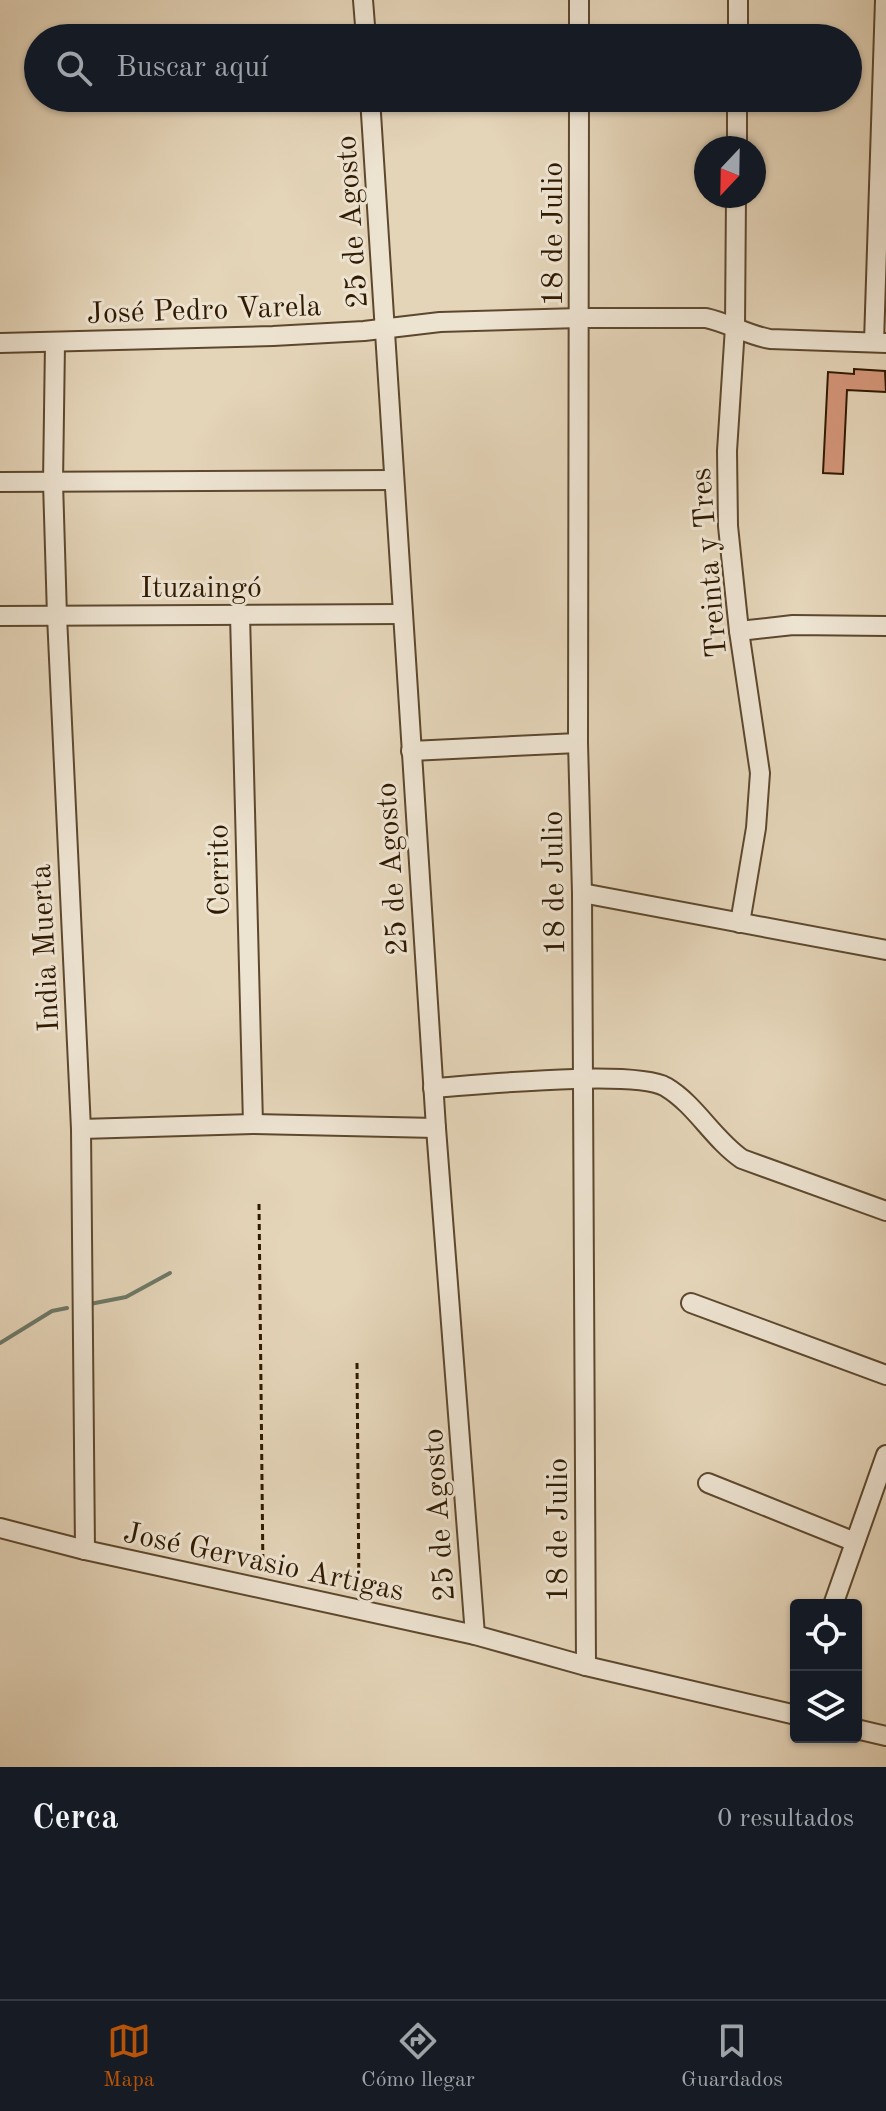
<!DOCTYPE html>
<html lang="es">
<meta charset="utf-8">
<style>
:root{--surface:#171b24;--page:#242831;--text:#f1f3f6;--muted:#9ea1a6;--line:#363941;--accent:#b45309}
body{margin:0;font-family:"Old Standard TT",serif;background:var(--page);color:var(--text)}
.controls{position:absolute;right:24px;bottom:24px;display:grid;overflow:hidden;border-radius:8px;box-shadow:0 2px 6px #0004}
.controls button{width:72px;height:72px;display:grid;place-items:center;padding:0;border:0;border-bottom:2px solid var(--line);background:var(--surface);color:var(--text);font:40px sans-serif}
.compass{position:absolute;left:694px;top:136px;width:72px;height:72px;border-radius:50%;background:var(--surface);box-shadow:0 2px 6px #0004;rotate:202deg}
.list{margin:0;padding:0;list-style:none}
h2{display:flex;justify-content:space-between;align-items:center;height:104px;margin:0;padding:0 32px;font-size:34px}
h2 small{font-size:26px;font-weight:400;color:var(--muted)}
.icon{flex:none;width:44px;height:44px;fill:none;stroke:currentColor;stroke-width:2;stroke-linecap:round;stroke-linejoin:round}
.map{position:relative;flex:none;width:886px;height:1767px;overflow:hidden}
.search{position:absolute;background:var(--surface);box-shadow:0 2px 6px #0004;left:24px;right:24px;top:24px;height:88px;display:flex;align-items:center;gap:20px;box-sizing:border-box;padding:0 28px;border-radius:44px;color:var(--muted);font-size:30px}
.sheet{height:232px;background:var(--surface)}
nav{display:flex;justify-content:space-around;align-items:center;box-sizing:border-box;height:112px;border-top:2px solid var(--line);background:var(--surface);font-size:22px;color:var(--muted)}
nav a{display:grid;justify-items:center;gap:4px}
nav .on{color:var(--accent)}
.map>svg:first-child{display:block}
</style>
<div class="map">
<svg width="886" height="1767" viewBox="0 0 886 1767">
<rect width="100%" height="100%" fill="#e4d4b8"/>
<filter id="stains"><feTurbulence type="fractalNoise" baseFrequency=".0025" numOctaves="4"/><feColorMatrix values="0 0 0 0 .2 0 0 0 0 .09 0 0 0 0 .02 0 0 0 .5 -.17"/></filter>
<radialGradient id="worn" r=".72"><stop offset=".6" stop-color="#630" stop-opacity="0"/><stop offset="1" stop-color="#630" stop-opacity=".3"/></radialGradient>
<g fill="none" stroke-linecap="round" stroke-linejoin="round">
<g stroke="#6d7967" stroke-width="4">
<path d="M90 1304 126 1297 170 1273"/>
<path d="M0 1343 52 1311 67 1308"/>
</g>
</g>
<path fill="#d4967a" stroke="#301a00" stroke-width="2" d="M854 369 885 371 886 392 847 390 843 474 823 473 828 372 854 374Z"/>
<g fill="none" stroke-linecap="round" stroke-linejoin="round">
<defs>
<g id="minor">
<path d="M363 0 366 38"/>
<path d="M579 0V38"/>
<path d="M738 38V0"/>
<path d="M370 98 436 1128 475 1635"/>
<path d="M579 98 578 743 582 893 586 1666"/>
<path d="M737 148V98"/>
<path d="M736 196 735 327 727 451 728 526 739 631 760 773 756 828 740 923"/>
<path d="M874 342 885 0"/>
<path d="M0 343 273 336 364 331 440 322 580 318H706C729 323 747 335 770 339L886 343"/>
<path d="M55 343 53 482 57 616 81 1129 85 1550"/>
<path d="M0 482 393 480"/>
<path d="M240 615 253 1124"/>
<path d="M0 616 402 614"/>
<path d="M739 631 793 625 886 626"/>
<path d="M411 751 578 743"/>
<path d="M582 893 886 950"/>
<path d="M433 1088C477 1085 634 1069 666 1087 696 1105 713 1139 742 1159L886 1211"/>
<path d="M81 1129 253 1124 436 1128"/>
<path d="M691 1303 886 1375"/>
<path d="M708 1483 855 1542"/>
<path d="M0 1528 85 1550 475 1635 586 1666 796 1715"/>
<path d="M833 1605 886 1455"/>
<path d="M856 1729 886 1736"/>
</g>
</defs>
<use href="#minor" stroke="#5d482e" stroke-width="22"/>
<g stroke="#301a00" stroke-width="3" stroke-dasharray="6 4" stroke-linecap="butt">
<path d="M259 1204 263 1573"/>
<path d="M357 1363 359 1595"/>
</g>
<use href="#minor" stroke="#ede3d1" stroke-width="18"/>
</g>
<g text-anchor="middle" stroke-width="6" stroke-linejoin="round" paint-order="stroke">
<g font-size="30" fill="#301a00" stroke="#ede3d1">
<text transform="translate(351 222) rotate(-94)" y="10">25 de Agosto</text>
<text transform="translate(552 234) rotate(-90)" y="10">18 de Julio</text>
<text transform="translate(204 309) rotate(-2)" y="10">José Pedro Varela</text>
<text transform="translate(708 563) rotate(-95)" y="10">Treinta y Tres</text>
<text x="201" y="597">Ituzaingó</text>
<text transform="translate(391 869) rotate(-94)" y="10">25 de Agosto</text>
<text transform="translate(218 870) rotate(-91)" y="10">Cerrito</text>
<text transform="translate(553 883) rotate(-91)" y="10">18 de Julio</text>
<text transform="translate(44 948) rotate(-93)" y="10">India Muerta</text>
<text transform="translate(438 1515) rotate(-94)" y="10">25 de Agosto</text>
<text transform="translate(557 1530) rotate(-90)" y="10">18 de Julio</text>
<text transform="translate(264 1561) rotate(12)" y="10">José Gervasio Artigas</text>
</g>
</g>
<rect width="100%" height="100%" filter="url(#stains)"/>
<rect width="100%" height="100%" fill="url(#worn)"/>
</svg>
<div class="controls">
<button><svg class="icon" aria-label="locate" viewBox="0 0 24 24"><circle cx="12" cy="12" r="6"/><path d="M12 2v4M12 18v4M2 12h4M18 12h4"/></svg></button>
<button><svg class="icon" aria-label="layers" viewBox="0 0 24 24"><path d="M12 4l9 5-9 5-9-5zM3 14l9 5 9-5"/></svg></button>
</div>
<svg class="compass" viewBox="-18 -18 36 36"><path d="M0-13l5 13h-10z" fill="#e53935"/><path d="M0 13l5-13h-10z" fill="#9ea1a6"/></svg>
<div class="search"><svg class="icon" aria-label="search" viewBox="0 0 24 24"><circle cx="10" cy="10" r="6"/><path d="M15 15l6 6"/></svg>Buscar aquí</div>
</div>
<section class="sheet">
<h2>Cerca<small>0 resultados</small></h2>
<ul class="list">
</ul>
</section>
<nav>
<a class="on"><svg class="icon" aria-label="map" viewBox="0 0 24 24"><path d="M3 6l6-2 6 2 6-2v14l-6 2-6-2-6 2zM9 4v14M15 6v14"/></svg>Mapa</a>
<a><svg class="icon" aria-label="directions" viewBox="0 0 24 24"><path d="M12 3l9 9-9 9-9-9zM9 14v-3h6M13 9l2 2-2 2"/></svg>Cómo llegar</a>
<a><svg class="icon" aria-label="saved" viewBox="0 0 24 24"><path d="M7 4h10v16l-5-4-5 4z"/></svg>Guardados</a>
</nav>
